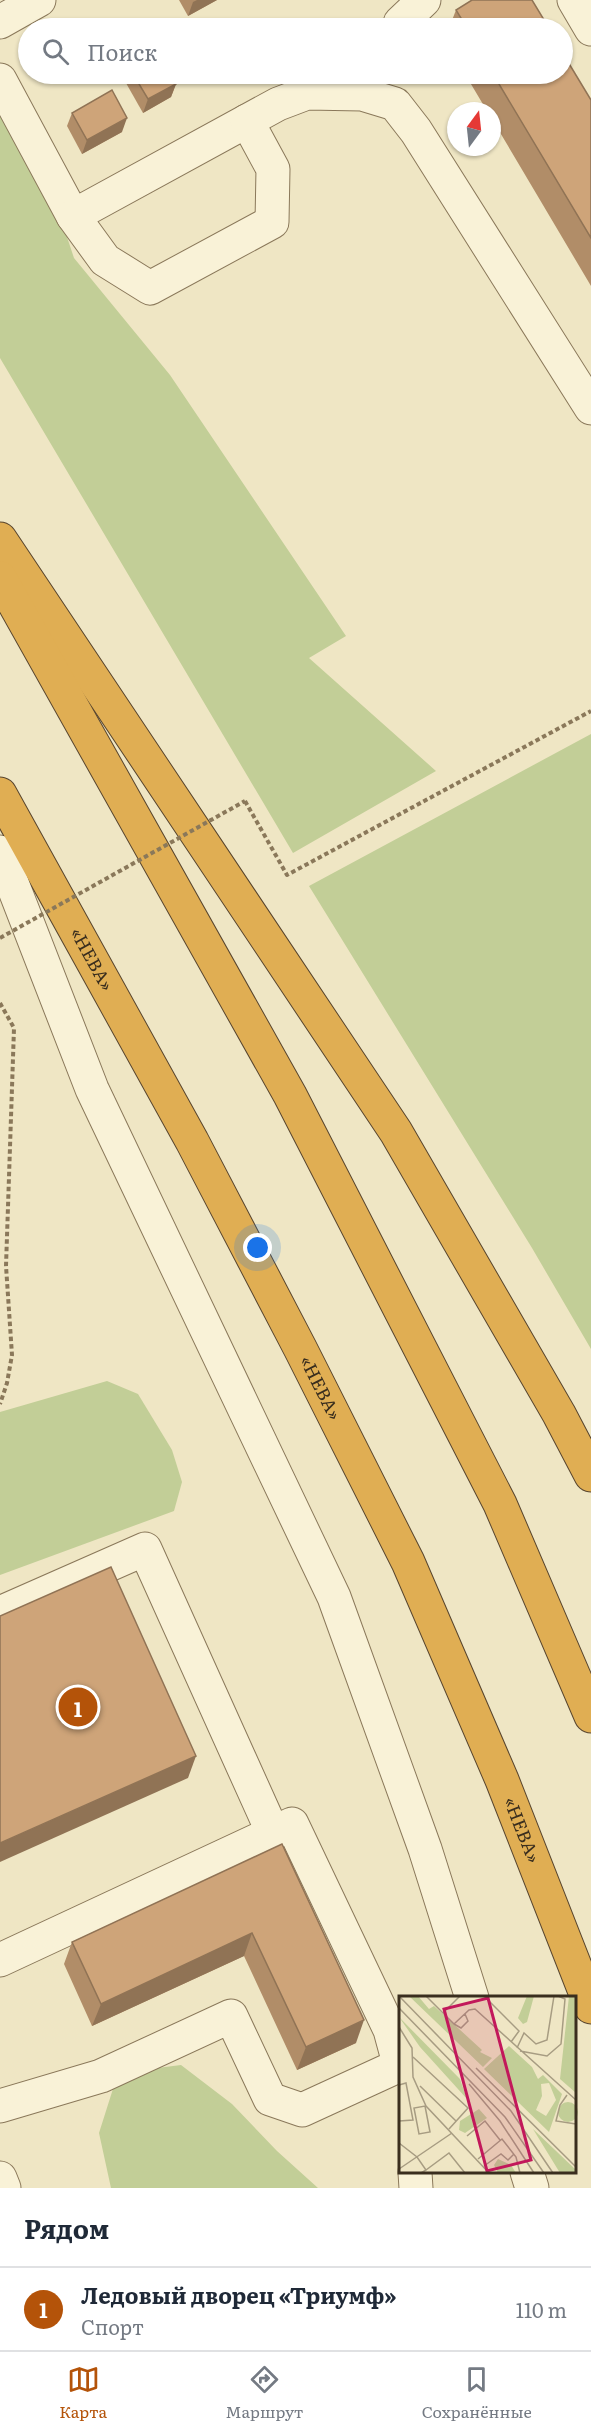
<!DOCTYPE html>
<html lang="ru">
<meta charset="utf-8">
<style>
:root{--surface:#fff;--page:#f2f2f3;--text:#1f2937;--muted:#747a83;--line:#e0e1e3;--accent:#b45309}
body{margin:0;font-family:Literata,serif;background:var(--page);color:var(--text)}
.compass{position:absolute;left:447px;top:102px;width:54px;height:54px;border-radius:50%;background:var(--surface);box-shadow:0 2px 4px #0004;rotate:15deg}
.you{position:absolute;left:258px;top:1248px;width:21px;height:21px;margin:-15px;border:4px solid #fff;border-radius:50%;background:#1a73e8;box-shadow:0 0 0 9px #1a73e833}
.badge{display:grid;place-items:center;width:39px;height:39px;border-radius:50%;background:var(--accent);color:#fff;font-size:20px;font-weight:700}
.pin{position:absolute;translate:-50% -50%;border:3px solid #fff;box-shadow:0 2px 6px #0006}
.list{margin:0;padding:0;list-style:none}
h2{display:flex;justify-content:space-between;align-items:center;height:78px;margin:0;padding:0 24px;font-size:26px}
h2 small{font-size:20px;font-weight:400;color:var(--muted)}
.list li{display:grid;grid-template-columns:39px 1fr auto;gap:18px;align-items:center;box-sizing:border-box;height:84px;padding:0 24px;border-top:2px solid var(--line)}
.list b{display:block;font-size:22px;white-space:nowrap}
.list p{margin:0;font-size:20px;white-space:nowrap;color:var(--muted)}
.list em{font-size:20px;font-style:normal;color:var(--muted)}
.icon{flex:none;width:33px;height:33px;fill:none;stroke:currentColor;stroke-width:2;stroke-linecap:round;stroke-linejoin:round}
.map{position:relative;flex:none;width:591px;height:2188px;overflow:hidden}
.search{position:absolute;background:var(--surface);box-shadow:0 2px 4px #0004;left:18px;right:18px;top:18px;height:66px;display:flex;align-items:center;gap:15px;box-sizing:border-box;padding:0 21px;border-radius:33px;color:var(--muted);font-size:22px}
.sheet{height:162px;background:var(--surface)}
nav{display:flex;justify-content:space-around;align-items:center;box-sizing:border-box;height:84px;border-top:2px solid var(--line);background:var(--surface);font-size:16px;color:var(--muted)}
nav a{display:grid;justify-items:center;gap:3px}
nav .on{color:var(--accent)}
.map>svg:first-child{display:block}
</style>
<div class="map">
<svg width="591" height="2188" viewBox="0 0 591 2188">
<rect width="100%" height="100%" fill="#efe6c4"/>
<g fill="#c2ce97">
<path d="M0 112 59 213 74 258 170 375 346 636 309 658 436 771 293 853 0 358Z"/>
<path d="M591 734V1349L532 1248 309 886Z"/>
<path d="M107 1381 138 1394 172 1450 182 1482 174 1511 0 1575V1412Z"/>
<path d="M181 2065 232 2104 277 2151 318 2188H111L99 2133 118 2073Z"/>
</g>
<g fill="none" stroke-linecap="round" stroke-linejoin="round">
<defs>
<g id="minor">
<path d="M574 0 591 29"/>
<path d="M0 22 39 0"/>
<path d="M399 28 400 23 424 0"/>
<path d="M0 80 73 216 278 104 307 93 362 94 395 104 416 131 591 408"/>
<path d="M73 216 105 260 150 288 272 222 273 169 247 121"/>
<path d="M0 852 92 1089 334 1597 425 1849 472 1998"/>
<path d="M0 1613 145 1549 273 1833"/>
<path d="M0 1960 292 1824 390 2030 400 2067"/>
<path d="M0 2106 101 2076 231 2016 270 2099 302 2110 400 2065"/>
<path d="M415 2172 416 2188"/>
<path d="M527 2172 532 2188"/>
<path d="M0 2178 4 2188"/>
</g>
<g id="highway">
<path d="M0 539 396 1132 559 1414 591 1475"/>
<path d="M0 578 290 1095 500 1504 591 1716"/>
<path id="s1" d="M0 794 192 1141 300 1348 408 1562 502 1780 591 2007"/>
</g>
</defs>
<use href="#minor" stroke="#8a785a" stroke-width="35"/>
<use href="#highway" stroke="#58452e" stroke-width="35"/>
<g stroke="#8a785a" stroke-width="4" stroke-dasharray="4.5 3" stroke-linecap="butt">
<path d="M245 801 287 875 591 711"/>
<path d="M0 1003 14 1028 6 1266 12 1355 7 1383 0 1404"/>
</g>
<use href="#minor" stroke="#f9f2d7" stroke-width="33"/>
<use href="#highway" stroke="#e0ae53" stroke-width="33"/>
<path stroke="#8a785a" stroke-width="4" stroke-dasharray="4.5 3" stroke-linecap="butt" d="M0 938 245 801"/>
</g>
<g fill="#b18d68">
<path d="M179 0H217L188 16Z"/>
<path d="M456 10 549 28H449Z"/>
<path d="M123 74H170L176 84 171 97 143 113 122 76Z"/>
<path d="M465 74H562L591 100V286L492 119V111H487Z"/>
<path d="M72 113 122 132 82 154 67 126Z"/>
<path d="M282 1844 356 2043 297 2070 244 1956 92 2026 64 1964 72 1942Z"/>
</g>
<g fill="#907355">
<path d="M197 0H217L188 16 193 2Z"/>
<path d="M176 84 171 97 143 113 148 99Z"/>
<path d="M127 118 122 132 82 154 87 140Z"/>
<path d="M196 1756 188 1778 0 1862V1843Z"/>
<path d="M252 1933 244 1956 92 2026 101 2004Z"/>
<path d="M364 2020 356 2043 297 2070 306 2047Z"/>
</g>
<g fill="#cea479" stroke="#907355" stroke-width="1.5">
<path d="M472 0H532L549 28H467L456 10Z"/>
<path d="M562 52 591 100V238L493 74H562Z"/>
<path d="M133 74H170L176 84 148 99Z"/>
<path d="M112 90 127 118 87 140 72 113Z"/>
<path d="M111 1567 196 1756 0 1843V1616Z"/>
<path d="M282 1844 364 2020 306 2047 252 1933 101 2004 72 1942Z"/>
</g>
<g text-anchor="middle" stroke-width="4.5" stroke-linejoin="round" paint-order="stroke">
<g font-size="18" fill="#3a2e1e" stroke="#f6efd3">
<text dy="6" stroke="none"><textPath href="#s1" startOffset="189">«НЕВА»</textPath></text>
<text dy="6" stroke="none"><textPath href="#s1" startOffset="675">«НЕВА»</textPath></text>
<text dy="6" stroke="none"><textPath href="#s1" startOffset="1161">«НЕВА»</textPath></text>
</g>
</g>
<g transform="translate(399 1996)">
<rect width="177" height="177" fill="#efe6c4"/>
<path d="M10 0H19L30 13 35 10 83 54 81 56 93 62 84 71ZM128 0H135L128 26 124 28 119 22ZM170 0H177V97L161 83ZM0 21 61 83 68 103 21 51ZM110 50 133 71 139 83 144 79 163 98 150 136 85 73ZM150 87 157 104 147 120 137 114 143 100 142 88ZM159 116a10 10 0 1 1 20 0a10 10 0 1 1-20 0ZM80 113 88 122 66 137 60 134 61 125ZM134 133 177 174V177H161ZM99 163 112 169 117 177H99L95 169Z" fill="#c2ce97" fill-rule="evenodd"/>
<path fill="none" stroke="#a79c82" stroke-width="1.5" d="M0 0 112 115 154 177M27 0 55 28 70 14 76 13 177 104M85 0 120 35 112 46M0 12 106 121 145 177M44 17 61 0M55 28 62 32 69 25 66 18M0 31 13 52 14 81 27 110 90 177M118 52 125 37 137 48 148 44 155 0M121 55 148 60 162 48 166 3 159 0M14 61 69 112 50 133M77 72 177 171M70 88 101 125 135 177M0 89 7 87 14 124 0 125M21 90 57 125M168 99 161 109 157 125 177 128M26 110 31 136 20 138 15 112ZM68 140 86 125 101 144M0 147 18 161 27 174 22 177M79 163 103 143 117 161 121 177M85 170 102 158 109 164 115 158M0 173 53 137M27 174 50 157 66 177"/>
<path fill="#c2185b" fill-opacity="0.15" stroke="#c2185b" stroke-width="3" d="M89 2 132 164 88 175 45 13Z"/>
<rect width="177" height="177" fill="none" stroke="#3a2e1e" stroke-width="3"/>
</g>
</svg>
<svg class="compass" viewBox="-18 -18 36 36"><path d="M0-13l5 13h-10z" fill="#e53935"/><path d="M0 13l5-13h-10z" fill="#747a83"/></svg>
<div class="you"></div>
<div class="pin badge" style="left:78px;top:1707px">1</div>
<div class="search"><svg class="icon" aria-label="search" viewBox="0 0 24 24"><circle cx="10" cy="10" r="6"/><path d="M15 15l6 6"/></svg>Поиск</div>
</div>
<section class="sheet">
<h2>Рядом<small></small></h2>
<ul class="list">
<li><span class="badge">1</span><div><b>Ледовый дворец «Триумф»</b><p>Спорт</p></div><em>110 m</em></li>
</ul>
</section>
<nav>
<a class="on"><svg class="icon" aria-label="map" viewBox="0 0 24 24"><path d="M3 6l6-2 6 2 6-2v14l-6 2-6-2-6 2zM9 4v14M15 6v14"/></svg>Карта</a>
<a><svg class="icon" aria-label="directions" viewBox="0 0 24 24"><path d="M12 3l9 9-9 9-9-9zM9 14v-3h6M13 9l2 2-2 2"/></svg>Маршрут</a>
<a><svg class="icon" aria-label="saved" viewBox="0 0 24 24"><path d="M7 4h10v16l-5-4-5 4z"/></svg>Сохранённые</a>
</nav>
